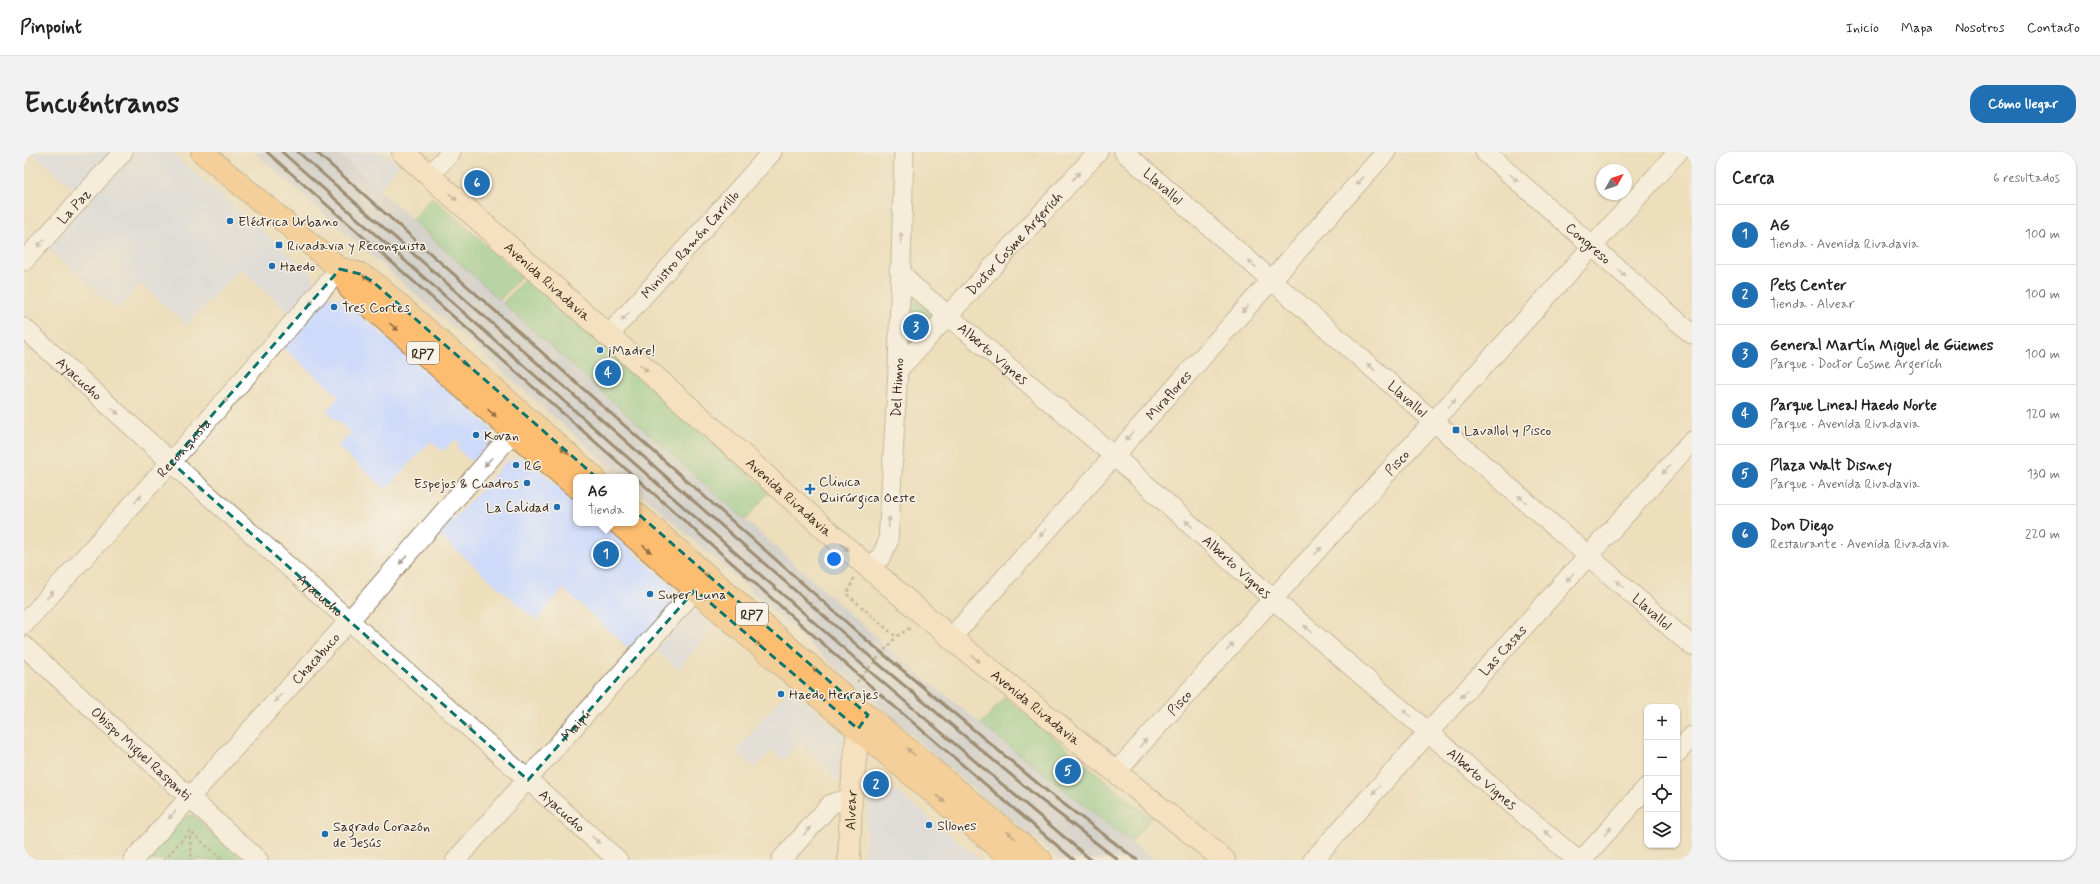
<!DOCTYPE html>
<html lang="es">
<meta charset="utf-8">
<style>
:root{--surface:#fff;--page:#f2f2f2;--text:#222;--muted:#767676;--line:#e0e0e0;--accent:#1f6fb2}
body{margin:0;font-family:Mynerve,sans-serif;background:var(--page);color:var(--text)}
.controls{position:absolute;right:12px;bottom:12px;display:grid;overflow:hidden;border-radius:8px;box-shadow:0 1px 3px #0004}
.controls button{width:36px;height:36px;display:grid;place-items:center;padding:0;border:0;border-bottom:1px solid var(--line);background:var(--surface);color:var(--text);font:20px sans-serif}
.compass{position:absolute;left:1572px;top:12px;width:36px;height:36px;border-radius:50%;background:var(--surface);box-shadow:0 1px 3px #0004;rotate:50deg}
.you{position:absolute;left:810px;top:407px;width:14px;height:14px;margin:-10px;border:3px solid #fff;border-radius:50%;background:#1a73e8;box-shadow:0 0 0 6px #1a73e833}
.badge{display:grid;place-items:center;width:26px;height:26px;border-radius:50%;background:var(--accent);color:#fff;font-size:13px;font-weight:700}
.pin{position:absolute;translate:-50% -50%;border:2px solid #fff;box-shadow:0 1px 4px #0006}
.popup{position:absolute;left:549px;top:322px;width:66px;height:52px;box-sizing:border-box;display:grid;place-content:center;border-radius:8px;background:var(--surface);filter:drop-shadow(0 1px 3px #0005);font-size:13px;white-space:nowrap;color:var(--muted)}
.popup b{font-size:15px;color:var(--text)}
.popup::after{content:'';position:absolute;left:50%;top:100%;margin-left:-8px;border:8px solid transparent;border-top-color:var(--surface)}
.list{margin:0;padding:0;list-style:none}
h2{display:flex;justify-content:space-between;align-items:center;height:52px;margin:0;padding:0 16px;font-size:17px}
h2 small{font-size:13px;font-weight:400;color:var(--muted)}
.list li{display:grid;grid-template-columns:26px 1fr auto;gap:12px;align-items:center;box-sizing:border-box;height:60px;padding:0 16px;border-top:1px solid var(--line)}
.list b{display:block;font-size:15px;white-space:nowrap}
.list p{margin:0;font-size:13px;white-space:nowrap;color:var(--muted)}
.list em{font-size:13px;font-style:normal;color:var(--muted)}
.icon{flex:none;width:22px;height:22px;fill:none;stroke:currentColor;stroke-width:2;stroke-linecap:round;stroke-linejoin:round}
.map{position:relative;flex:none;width:1668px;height:708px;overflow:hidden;border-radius:16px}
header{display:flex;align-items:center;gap:24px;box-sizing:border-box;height:56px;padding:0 20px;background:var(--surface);border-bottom:1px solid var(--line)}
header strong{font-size:19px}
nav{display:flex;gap:22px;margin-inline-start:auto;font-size:14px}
.intro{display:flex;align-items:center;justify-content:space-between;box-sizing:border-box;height:96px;padding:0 24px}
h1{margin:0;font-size:28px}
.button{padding:10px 18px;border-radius:16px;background:var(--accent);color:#fff;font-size:14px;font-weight:700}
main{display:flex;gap:24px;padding:0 24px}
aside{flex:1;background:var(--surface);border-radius:16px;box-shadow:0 1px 3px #0004}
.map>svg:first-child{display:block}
</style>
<header>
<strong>Pinpoint</strong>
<nav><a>Inicio</a><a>Mapa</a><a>Nosotros</a><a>Contacto</a></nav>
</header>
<div class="intro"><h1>Encuéntranos</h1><a class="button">Cómo llegar</a></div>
<main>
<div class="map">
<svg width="1668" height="708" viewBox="0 0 1668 708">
<rect width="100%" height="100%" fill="#f7f3e8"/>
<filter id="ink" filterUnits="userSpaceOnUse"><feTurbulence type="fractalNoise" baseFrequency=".025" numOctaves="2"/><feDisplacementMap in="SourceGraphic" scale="8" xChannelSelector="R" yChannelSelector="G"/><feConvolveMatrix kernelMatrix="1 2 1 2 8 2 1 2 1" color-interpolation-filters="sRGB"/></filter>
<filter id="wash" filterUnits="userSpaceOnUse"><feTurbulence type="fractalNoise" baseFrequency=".012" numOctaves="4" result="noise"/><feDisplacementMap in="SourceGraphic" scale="16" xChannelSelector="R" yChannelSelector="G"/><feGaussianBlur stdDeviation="0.9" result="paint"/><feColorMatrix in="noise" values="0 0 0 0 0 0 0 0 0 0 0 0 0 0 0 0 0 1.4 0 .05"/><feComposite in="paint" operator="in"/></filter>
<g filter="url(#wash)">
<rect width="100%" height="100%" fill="#eddebc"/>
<g fill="#cedafa">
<path d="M7 0H90L54 40Z"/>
<path d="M110 0H147L287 121 290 126 288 134 265 160 216 116 163 173 117 132 94 158 22 95Z"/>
<path d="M313 0H360L375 13 355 38Z"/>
<path d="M306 144 317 147 467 276 469 283 467 291 449 311 433 296 436 293 430 288 419 299 407 289 362 337 314 295 327 281 303 259 315 244 257 194 301 146Z"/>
<path d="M492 306H498L505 309 552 350V371H576L648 434 652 448 608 499 539 437 512 468 415 383 482 310Z"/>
<path d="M667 458H677L693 472 654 517 631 497Z"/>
<path d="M766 536 819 582 823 594 822 636 775 591 760 608 747 598 731 616 712 599Z"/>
<path d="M854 624 957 708H840L846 627Z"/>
</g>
<path fill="#b9c4de" d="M230 0H313L863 495 957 572 1130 708H1037L938 628 612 337V325H598Z"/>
<g fill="#79c889" stroke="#5a7954">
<path d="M408 45 497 124 476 148 388 68Z"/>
<path d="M501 126 745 340 721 368 479 151Z"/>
<path d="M888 144 910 164 888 190 885 191 882 188 883 146Z"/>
<path d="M981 545 1127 666 1107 690 957 572Z"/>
<path d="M169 663 219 708H119L155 666Z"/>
</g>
</g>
<g filter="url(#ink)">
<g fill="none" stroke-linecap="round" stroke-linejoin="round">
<defs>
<g id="street">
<path id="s1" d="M1100 0 1668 494"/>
<path id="s2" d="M1461 0 1668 182"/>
<path d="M406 23 427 0"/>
<path id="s3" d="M0 109 99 0"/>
<path id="s4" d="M875 118 888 133 1089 303 1250 448 1553 708"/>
<path id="s5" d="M0 176 147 310 594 708"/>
<path id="s6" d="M584 184 748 0"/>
<path id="s7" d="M874 218 1074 0"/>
<path id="s8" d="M844 414 857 405 864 390 874 218 880 0"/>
<path id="s9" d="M0 472 147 310 316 117"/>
<path id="s10" d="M927 486 1362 0"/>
<path id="s11" d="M0 494 234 708"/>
<path d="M1653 601 1668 584"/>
<path id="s12" d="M1092 620 1654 0"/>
<path id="s13" d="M109 708 325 469 498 270"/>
<path id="s14" d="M432 708 671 438"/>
<path d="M757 708 807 652 827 646"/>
<path id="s15" d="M1289 708 1668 289"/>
<path d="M1558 708 1623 635"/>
</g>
<g id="secondary">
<path id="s16" d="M379 0 837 409 927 486 1200 708"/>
<path id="s17" d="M825 708 827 646 834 577 843 564"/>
</g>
<g id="primary">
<path d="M178 0 316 117 326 137 552 335"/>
<path d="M316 117 336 122 348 129 570 325"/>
<path d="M612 361 826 549 1017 708"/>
<path d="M594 371 789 540 989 708"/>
</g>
</defs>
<use href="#street" stroke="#94846d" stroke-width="21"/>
<use href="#secondary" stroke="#94846d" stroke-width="24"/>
<use href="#primary" stroke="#94846d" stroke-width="24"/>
<g stroke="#94846d" stroke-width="2.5" stroke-dasharray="3 3" stroke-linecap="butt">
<path d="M830 426 823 442 872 485 886 476"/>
<path d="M833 530 872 485"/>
<path d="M165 678 168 708"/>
<path d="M140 708 166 679 198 708"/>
</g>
<use href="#street" stroke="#fff" stroke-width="19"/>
<use href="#secondary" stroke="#fee5c5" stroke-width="22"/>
<use href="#primary" stroke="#fcbd6f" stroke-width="22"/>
<g stroke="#3b2a1e" stroke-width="3">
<path d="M243 0 611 325"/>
<path d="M258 0 843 517 1067 708"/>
<path d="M274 0 851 509 1017 648 1094 708"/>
<path d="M292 0 839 485 1024 640 1113 708"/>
<path d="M612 326 858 544 1050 708"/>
</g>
</g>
<defs><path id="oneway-solid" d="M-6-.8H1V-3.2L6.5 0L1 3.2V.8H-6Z"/></defs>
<g fill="#a79f9a">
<use href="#oneway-solid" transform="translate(1052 24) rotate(-47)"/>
<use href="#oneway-solid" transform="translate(1490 26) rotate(42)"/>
<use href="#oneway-solid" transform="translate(1336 29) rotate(132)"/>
<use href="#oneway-solid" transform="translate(877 86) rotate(-88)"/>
<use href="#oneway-solid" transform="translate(17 91) rotate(132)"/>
<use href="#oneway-solid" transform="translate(1228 112) rotate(-139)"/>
<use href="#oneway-solid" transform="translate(1598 121) rotate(41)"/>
<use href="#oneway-solid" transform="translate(286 152) rotate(-49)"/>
<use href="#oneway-solid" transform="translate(1221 157) rotate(132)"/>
<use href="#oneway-solid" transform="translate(601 165) rotate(132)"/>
<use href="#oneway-solid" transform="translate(1347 215) rotate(-139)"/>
<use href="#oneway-solid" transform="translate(200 250) rotate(-49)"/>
<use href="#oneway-solid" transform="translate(1428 251) rotate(-48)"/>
<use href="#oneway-solid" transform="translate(91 259) rotate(42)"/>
<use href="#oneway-solid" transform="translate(1105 284) rotate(132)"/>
<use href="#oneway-solid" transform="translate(464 310) rotate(131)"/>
<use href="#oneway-solid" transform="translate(1642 318) rotate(132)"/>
<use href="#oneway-solid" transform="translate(176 336) rotate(42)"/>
<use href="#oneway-solid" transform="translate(114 347) rotate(-48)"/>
<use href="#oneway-solid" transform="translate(1498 347) rotate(-139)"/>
<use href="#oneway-solid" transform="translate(865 370) rotate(-87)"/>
<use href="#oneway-solid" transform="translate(1165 372) rotate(-138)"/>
<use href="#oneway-solid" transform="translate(1019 381) rotate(132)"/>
<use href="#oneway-solid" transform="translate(1294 399) rotate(-48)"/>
<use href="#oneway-solid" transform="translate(379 408) rotate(131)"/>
<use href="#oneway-solid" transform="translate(1546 425) rotate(132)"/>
<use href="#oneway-solid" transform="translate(1596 432) rotate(-139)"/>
<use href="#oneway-solid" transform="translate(26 443) rotate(-48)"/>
<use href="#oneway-solid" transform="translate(1284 477) rotate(-140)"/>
<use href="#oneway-solid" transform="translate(346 488) rotate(42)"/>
<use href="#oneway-solid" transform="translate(1206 495) rotate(-48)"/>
<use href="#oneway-solid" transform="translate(1440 542) rotate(132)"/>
<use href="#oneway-solid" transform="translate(254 546) rotate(132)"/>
<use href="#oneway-solid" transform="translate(1383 561) rotate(-140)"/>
<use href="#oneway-solid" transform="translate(443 575) rotate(42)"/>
<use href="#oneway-solid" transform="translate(1119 591) rotate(-48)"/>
<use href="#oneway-solid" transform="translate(1352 638) rotate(132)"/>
<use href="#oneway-solid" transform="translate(148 663) rotate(131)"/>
<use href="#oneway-solid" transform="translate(783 679) rotate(-49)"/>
<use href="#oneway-solid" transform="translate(1584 679) rotate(-48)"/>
<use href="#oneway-solid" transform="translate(1524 682) rotate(-139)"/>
<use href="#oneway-solid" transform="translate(572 688) rotate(41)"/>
</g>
<g fill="#9c8872">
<use href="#oneway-solid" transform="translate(429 45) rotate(42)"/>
<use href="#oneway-solid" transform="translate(620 216) rotate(42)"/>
<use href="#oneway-solid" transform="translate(821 395) rotate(42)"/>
<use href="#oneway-solid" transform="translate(952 507) rotate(39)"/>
</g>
<g fill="#926c42">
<use href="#oneway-solid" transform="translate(343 126) rotate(-145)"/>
<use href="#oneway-solid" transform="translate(370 175) rotate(41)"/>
<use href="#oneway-solid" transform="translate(441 212) rotate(-139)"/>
<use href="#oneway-solid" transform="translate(468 261) rotate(41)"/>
<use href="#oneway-solid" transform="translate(541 299) rotate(-139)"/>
<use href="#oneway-solid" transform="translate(623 397) rotate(41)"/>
<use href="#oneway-solid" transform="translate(684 424) rotate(-139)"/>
<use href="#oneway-solid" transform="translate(732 491) rotate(41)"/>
<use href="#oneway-solid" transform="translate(793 519) rotate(-138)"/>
<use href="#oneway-solid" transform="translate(887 600) rotate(-140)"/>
<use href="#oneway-solid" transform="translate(917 647) rotate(40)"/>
<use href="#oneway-solid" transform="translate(987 683) rotate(-140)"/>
</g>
</g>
<path d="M0 0H1668V708H0ZM316 117 336 122 348 129 844 563 834 577 671 438 504 628 147 310Z" fill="#eddebc" fill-opacity=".55" fill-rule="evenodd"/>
<path fill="none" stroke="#0f766e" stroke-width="3" stroke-dasharray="8 5" stroke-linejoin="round" d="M316 117 336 122 348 129 844 563 834 577 671 438 504 628 147 310Z"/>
<g fill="#1f6fb2" stroke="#f7f3e8" stroke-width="1.5">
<circle cx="206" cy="69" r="4"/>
<rect x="251" y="89" width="8" height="8" rx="2"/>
<circle cx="248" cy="114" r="4"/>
<circle cx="310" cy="155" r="4"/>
<circle cx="576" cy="198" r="4"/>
<rect x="1428" y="274" width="8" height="8" rx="2"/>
<circle cx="452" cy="283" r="4"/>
<circle cx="492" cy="313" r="4"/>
<circle cx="503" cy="331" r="4"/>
<path d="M784 331h4v4h4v4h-4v4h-4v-4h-4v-4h4z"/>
<circle cx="533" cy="355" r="4"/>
<circle cx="626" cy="442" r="4"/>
<circle cx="757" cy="542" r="4"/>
<circle cx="905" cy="673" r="4"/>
<circle cx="301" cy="682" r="4"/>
</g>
<g text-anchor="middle" stroke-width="3" stroke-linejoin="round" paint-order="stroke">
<g fill="#f7f3e8" stroke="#73665b" stroke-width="1">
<rect x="383" y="190" width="32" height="22" rx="3"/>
<rect x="712" y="451" width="32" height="22" rx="3"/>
</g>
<g font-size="13" font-weight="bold" fill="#3b2a1e">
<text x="399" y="206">RP7</text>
<text x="728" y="467">RP7</text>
</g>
<g font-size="14" fill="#3b2a1e" stroke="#f7f3e8">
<text dy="5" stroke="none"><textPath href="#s1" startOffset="52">Llavallol</textPath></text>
<text dy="5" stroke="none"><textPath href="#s3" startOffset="74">La Paz</textPath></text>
<text dy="5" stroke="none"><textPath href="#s7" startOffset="172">Doctor Cosme Argerich</textPath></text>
<text dy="5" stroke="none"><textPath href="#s6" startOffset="123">Ministro Ramón Carrillo</textPath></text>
<text dy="5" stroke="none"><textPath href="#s2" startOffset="138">Congreso</textPath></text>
<text dy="5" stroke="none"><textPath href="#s16" startOffset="194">Avenida Rivadavia</textPath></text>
<text dy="5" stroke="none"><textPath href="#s4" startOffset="126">Alberto Vignes</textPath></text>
<text dy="5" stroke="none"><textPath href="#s5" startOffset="75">Ayacucho</textPath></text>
<text dy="5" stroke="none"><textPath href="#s8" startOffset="187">Del Himno</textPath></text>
<text dy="5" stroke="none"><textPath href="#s10" startOffset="326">Miraflores</textPath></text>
<text dy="5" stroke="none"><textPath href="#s1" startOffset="376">Llavallol</textPath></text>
<text dy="5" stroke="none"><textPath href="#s9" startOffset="238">Reconquista</textPath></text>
<text dy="5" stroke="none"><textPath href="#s12" startOffset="418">Pisco</textPath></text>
<text dy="5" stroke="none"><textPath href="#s16" startOffset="518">Avenida Rivadavia</textPath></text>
<text dy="5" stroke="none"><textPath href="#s4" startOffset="450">Alberto Vignes</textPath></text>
<text dy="5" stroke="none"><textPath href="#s5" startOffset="399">Ayacucho</textPath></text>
<text dy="5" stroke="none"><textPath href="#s1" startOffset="700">Llavallol</textPath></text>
<text dy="5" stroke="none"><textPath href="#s15" startOffset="283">Las Casas</textPath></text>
<text dy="5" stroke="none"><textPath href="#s13" startOffset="272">Chacabuco</textPath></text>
<text dy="5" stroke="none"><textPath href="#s12" startOffset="94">Pisco</textPath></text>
<text dy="5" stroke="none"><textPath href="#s16" startOffset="842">Avenida Rivadavia</textPath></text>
<text dy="5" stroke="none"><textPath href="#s14" startOffset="180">Maipú</textPath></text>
<text dy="5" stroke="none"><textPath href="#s11" startOffset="159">Obispo Miguel Raspanti</textPath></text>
<text dy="5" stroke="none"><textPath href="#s4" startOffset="774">Alberto Vignes</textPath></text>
<text dy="5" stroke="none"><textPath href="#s17" startOffset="50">Alvear</textPath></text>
<text dy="5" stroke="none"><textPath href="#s5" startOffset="723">Ayacucho</textPath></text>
</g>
<g font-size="14" fill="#3b2a1e" stroke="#f7f3e8" text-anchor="start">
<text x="214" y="74">Eléctrica Urbano</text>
<text x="263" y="98">Rivadavia y Reconquista</text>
<text x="256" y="119">Haedo</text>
<text x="318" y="160">Tres Cortes</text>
<text x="584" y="203">¡Madre!</text>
<text x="1440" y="283">Lavallol y Pisco</text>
<text x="460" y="288">Kovan</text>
<text x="500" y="318">RG</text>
<text x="795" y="334">Clinica<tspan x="795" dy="16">Quirúrgica Oeste</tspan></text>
<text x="495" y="336" text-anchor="end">Espejos &amp; Cuadros</text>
<text x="525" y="360" text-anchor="end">La Calidad</text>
<text x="634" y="447">Super Luna</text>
<text x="765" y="547">Haedo Herrajes</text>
<text x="913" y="678">Sllones</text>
<text x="309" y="679">Sagrado Corazón<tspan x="309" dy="16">de Jesús</tspan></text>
</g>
</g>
</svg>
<div class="controls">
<button>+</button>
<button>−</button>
<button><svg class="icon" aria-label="locate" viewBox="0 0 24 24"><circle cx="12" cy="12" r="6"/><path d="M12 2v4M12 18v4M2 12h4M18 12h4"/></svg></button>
<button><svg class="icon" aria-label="layers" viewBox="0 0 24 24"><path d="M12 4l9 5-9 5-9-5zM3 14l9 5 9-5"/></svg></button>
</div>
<svg class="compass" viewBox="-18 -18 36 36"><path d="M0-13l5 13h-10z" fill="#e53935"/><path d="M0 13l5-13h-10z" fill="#767676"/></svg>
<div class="you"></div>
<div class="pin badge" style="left:582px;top:402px">1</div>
<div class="popup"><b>AG</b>Tienda</div>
<div class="pin badge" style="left:852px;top:632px">2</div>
<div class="pin badge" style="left:892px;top:175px">3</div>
<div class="pin badge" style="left:584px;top:221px">4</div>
<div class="pin badge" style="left:1044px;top:619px">5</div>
<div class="pin badge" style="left:453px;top:31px">6</div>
</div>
<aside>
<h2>Cerca<small>6 resultados</small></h2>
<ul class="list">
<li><span class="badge">1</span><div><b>AG</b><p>Tienda · Avenida Rivadavia</p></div><em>100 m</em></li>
<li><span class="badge">2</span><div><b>Pets Center</b><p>Tienda · Alvear</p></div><em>100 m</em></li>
<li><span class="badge">3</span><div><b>General Martín Miguel de Güemes</b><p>Parque · Doctor Cosme Argerich</p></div><em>100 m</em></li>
<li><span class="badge">4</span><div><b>Parque Lineal Haedo Norte</b><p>Parque · Avenida Rivadavia</p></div><em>120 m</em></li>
<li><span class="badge">5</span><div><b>Plaza Walt Disney</b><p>Parque · Avenida Rivadavia</p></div><em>130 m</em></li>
<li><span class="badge">6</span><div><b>Don Diego</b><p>Restaurante · Avenida Rivadavia</p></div><em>220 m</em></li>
</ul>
</aside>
</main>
